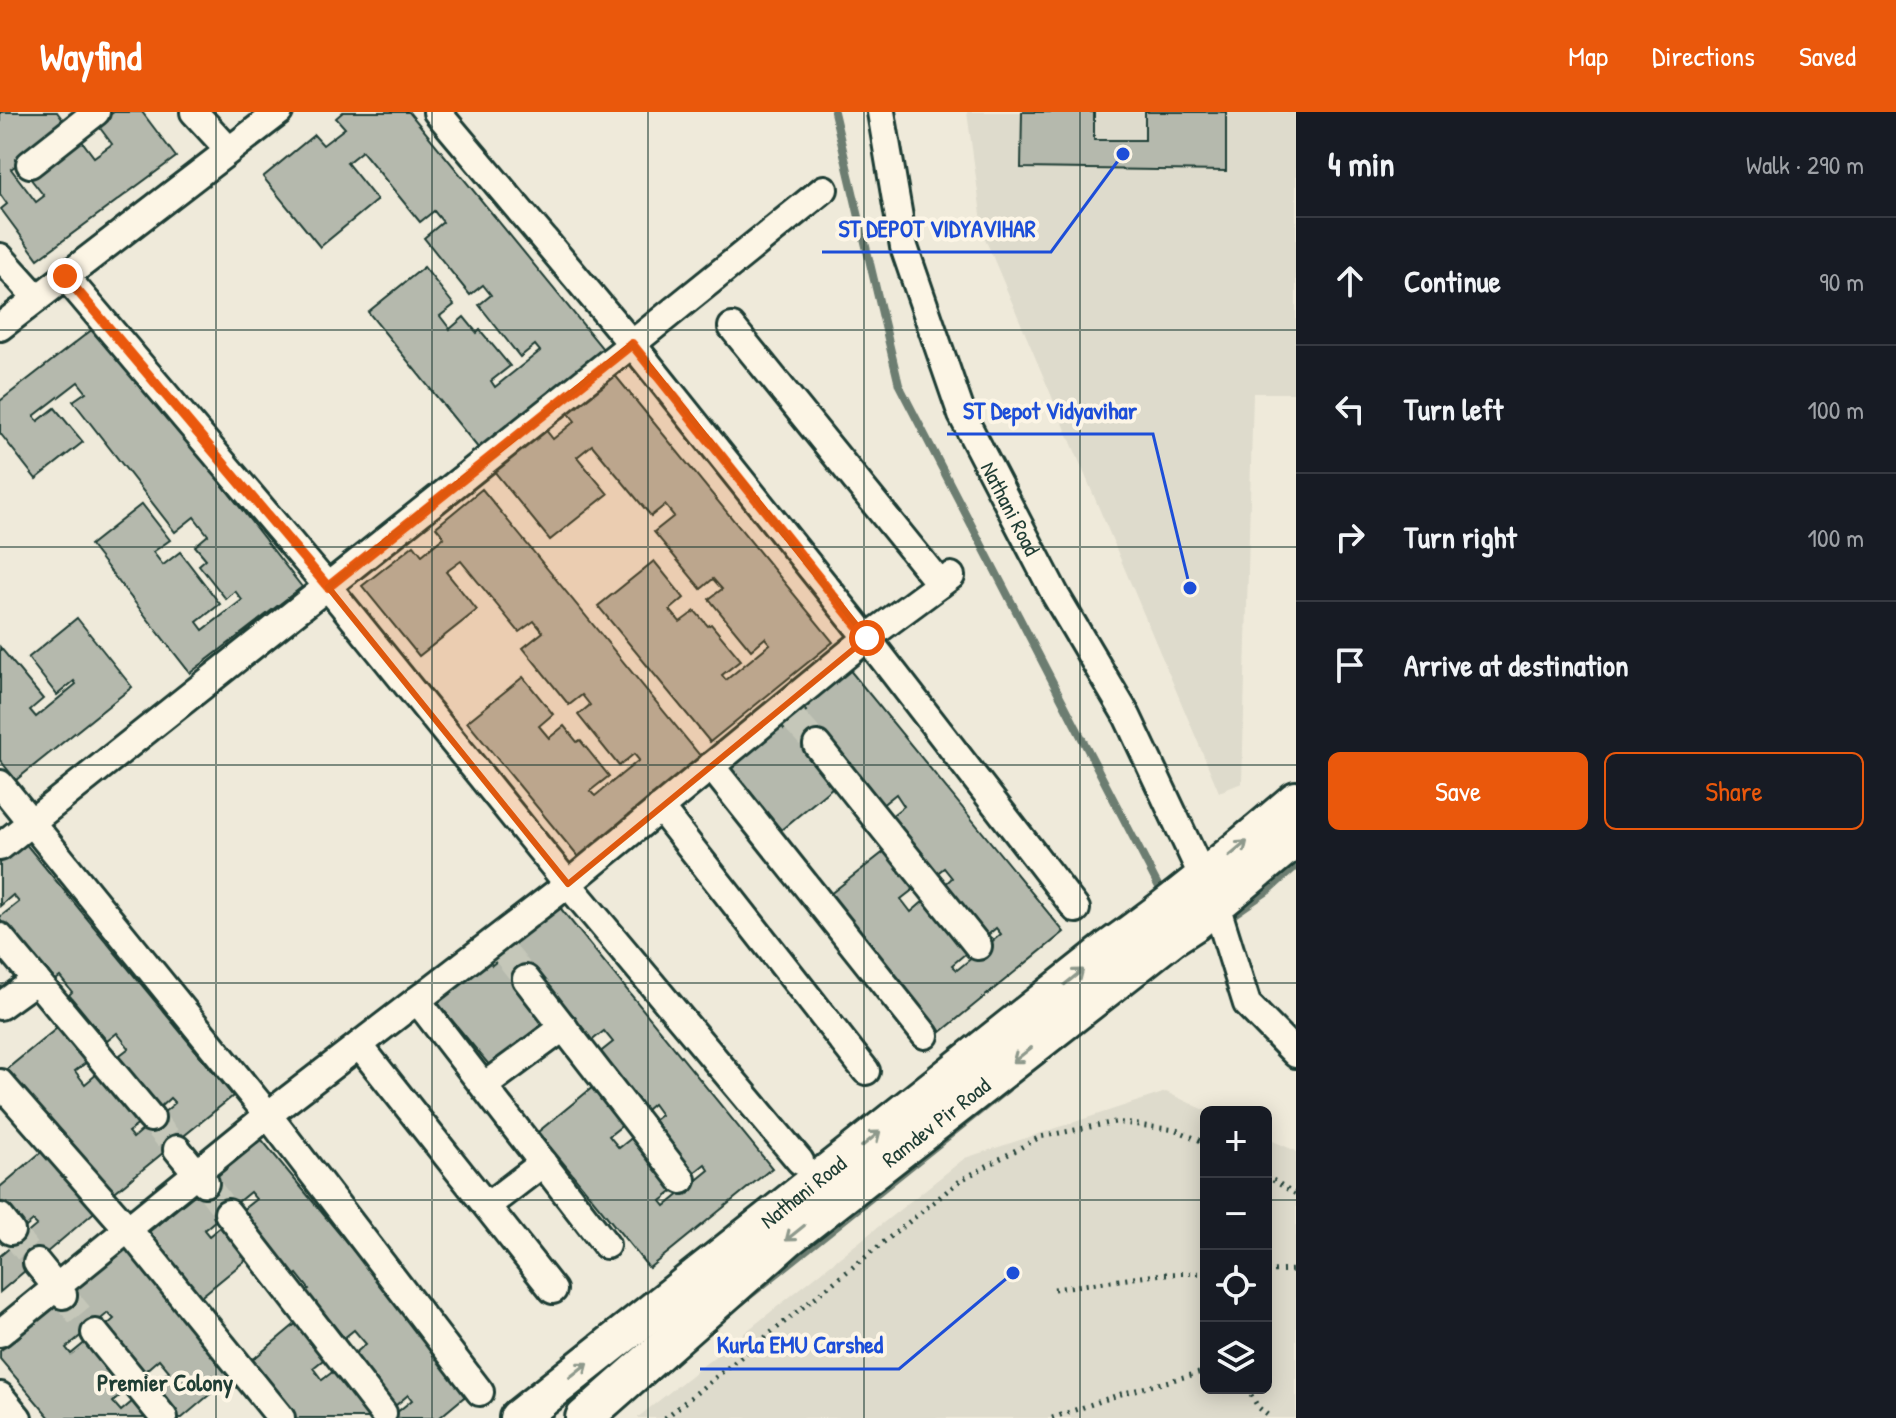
<!DOCTYPE html>
<meta charset="utf-8">
<style>
:root{--surface:#171b24;--page:#20242c;--text:#f1f3f6;--muted:#9ea1a6;--line:#363941;--accent:#ea580c}
body{margin:0;font-family:"Patrick Hand",sans-serif;background:var(--page);color:var(--text)}
.controls{position:absolute;right:24px;bottom:24px;display:grid;overflow:hidden;border-radius:12px;box-shadow:0 4px 20px #0003}
.controls button{width:72px;height:72px;display:grid;place-items:center;padding:0;border:0;border-bottom:2px solid var(--line);background:var(--surface);color:var(--text);font:40px sans-serif}
.stop{position:absolute;width:24px;height:24px;margin:-18px;border:6px solid #ea580c;border-radius:50%;background:#fff}
.stop.end{background:#ea580c;border-color:#fff;box-shadow:0 2px 8px #0008}
.list{margin:0;padding:0;list-style:none}
h2{display:flex;justify-content:space-between;align-items:center;height:104px;margin:0;padding:0 32px;font-size:34px}
h2 small{font-size:26px;font-weight:400;color:var(--muted)}
.list li{display:grid;grid-template-columns:52px 1fr auto;gap:24px;align-items:center;box-sizing:border-box;height:128px;padding:0 32px;border-top:2px solid var(--line)}
.list b{display:block;font-size:30px;white-space:nowrap}
.list em{font-size:26px;font-style:normal;color:var(--muted)}
.actions{display:flex;gap:16px;padding:24px 32px}
.actions a{flex:1;padding:18px 0;border:2px solid var(--accent);border-radius:12px;text-align:center;font-size:28px;color:var(--accent)}
.actions .main{background:var(--accent);color:#fff}
.icon{flex:none;width:44px;height:44px;fill:none;stroke:currentColor;stroke-width:2;stroke-linecap:round;stroke-linejoin:round}
.map{position:relative;flex:none;width:1296px;height:1306px;overflow:hidden}
header{display:flex;align-items:center;gap:48px;box-sizing:border-box;height:112px;padding:0 40px;background:var(--accent);color:#fff}
header strong{font-size:38px}
nav{display:flex;gap:44px;margin-inline-start:auto;font-size:28px}
main{display:flex}
aside{flex:1;background:var(--surface)}
.map>svg:first-child{display:block}
</style>
<header>
<strong>Wayfind</strong>
<nav><a>Map</a><a>Directions</a><a>Saved</a></nav>
</header>
<main>
<div class="map">
<svg width="1296" height="1306" viewBox="0 0 1296 1306">
<rect width="100%" height="100%" fill="#efeada"/>
<filter id="ink" filterUnits="userSpaceOnUse"><feTurbulence type="fractalNoise" baseFrequency=".0125" numOctaves="2"/><feDisplacementMap in="SourceGraphic" scale="16" xChannelSelector="R" yChannelSelector="G"/><feConvolveMatrix kernelMatrix="1 2 1 2 8 2 1 2 1" color-interpolation-filters="sRGB"/></filter>
<g filter="url(#ink)">
<g fill="#dedbcc">
<path d="M967 0H1296V281H1253L1242 671 1219 680 984 124Z"/>
<path d="M1166 980 1209 1000H1206V1276H1266V1026L1296 1039V1306H637L965 1046Z"/>
</g>
<g fill="none" stroke-linecap="round" stroke-linejoin="round">
<g stroke="#6c7d71" stroke-width="8">
<path d="M834 0 899 273 1163 783"/>
<path d="M1227 807 1269 778 1296 754"/>
<path d="M740 1191 1007 977"/>
</g>
</g>
<g fill="#b5b9ad" stroke="#1f3d34" stroke-width="2">
<path d="M0 0H57L68 15 11 57 36 90 44 84 30 66 81 28 94 45 112 32 97 12 114 0H142L176 45 38 147 1 97 7 92 0 82Z"/>
<path d="M343 0H409L603 237 479 337 368 200 424 155 454 193 440 204 450 217 464 205 477 221 480 218 510 254 491 269 495 275 540 239 535 233 520 245 479 193 491 183 483 173 470 183 424 126 443 110 434 99 420 110 362 39 347 51 377 88 320 135 263 65 314 23 323 33 345 16 336 6Z"/>
<path d="M1022 0H1094V28H1145V0H1226V59L1021 56Z"/>
<path d="M98 213 302 475 190 561 90 433 142 392 170 428 153 440 163 453 180 440 220 492 197 510 203 518 242 488 235 479 226 487 199 453 206 447 195 434 208 423 194 405 175 420 73 289 86 280 78 270 34 304 38 309 55 296 83 330 36 367 0 321V289Z"/>
<path d="M614 262 833 530 710 630 598 494 654 449 684 486 670 498 680 510 695 499 708 514 711 512 741 548 722 563 726 568 770 532 765 526 751 538 709 487 722 477 713 467 701 477 654 420 674 404 665 393 651 404 592 333 577 345 608 382 550 428 493 358 545 317 553 327 575 309 567 299Z"/>
<path d="M482 377 702 646 579 746 467 610 523 565 553 602 539 614 549 626 564 614 577 630 580 628 609 664 590 679 595 684 639 648 634 642 619 654 578 603 590 593 582 583 569 593 523 536 543 520 534 509 519 520 461 449 446 460 477 498 419 544 362 474 414 433 422 443 444 425 436 415Z"/>
<path d="M77 506 132 575 16 668 0 648V535L43 587 30 598 36 605 76 572 74 569 57 583 28 546Z"/>
<path d="M844 551 1064 820 941 920 829 783 885 739 915 776 901 787 911 800 925 788 971 837 952 853 957 858 1001 822 996 816 982 828 940 777 952 766 944 756 931 766 885 709 904 694 896 682 881 694 838 671 781 718 724 648 776 606 784 617 806 599 798 589Z"/>
<path d="M25 731 233 984 111 1083 7 957 62 912 91 947 75 959 85 972 98 961 146 1007 128 1020 133 1026 175 991 170 986 158 997 116 946 129 936 117 921 107 929 69 883 72 880 60 865 52 871 0 808V805L19 790 13 783 0 794V751Z"/>
<path d="M553 787 772 1056 649 1156 538 1020 593 975 624 1012 609 1024 619 1036 634 1024 680 1074 661 1089 665 1094 709 1058 705 1052 690 1064 648 1013 661 1003 653 992 640 1003 593 946 613 930 604 919 590 930 547 908 490 954 432 884 484 843 492 853 514 835 506 825Z"/>
<path d="M262 1028 470 1280 439 1306H390L412 1288 408 1283 395 1294 353 1243 366 1232 354 1218 344 1226 306 1179 309 1177 297 1162 289 1168 236 1103 256 1087 250 1080 204 1118 209 1124 220 1115 247 1147 192 1192 139 1128Z"/>
<path d="M46 1036 98 1097 0 1180V1144L37 1113 33 1109 19 1121 0 1099V1075Z"/>
<path d="M124 1134 234 1262 182 1306H173L148 1277 169 1259 159 1247 138 1265 99 1220 114 1207 108 1201 66 1236 71 1242 87 1229 128 1277 113 1290 121 1299 139 1284 158 1306H50L0 1247V1239Z"/>
<path d="M299 1209 328 1244 313 1256 322 1268 335 1258 379 1306H286L244 1255Z"/>
</g>
<g fill="none" stroke-linecap="round" stroke-linejoin="round">
<g stroke="#c5c7b9" stroke-width="26" stroke-dasharray="26 13" stroke-linecap="butt">
<path d="M792 605 817 633"/>
<path d="M503 838 526 867"/>
<path d="M151 1006 177 1037"/>
<path d="M205 1071 228 1101"/>
<path d="M11 1119 37 1151"/>
<path d="M63 1183 95 1221"/>
</g>
<defs>
<g id="street">
<path d="M194 0 229 38"/>
<path d="M437 0 632 232 867 526 1076 797"/>
<path id="s1" d="M881 0 904 135 962 303 1056 484 1127 604 1216 793 1247 892 1296 942"/>
<path d="M30 52 96 0"/>
<path d="M0 145 37 186"/>
<path d="M65 164 328 475 568 772 800 1049"/>
<path d="M0 215 279 0"/>
<path d="M732 215 940 472"/>
<path d="M817 633 978 834"/>
<path d="M711 654 925 923"/>
<path d="M0 672 268 1003 480 1280"/>
<path d="M660 696 866 959"/>
<path d="M0 735 632 232 824 77"/>
<path d="M0 825 151 1006"/>
<path d="M526 867 682 1068"/>
<path d="M417 888 606 1133"/>
<path d="M0 894 36 868"/>
<path d="M359 933 553 1178"/>
<path d="M0 971 128 1117 281 1306"/>
<path d="M484 974 564 915"/>
<path d="M177 1037 205 1071"/>
<path d="M487 1094 543 1051"/>
<path d="M228 1101 383 1301"/>
<path d="M0 1105 11 1119"/>
<path d="M37 1151 63 1183"/>
<path d="M0 1221 268 1003 568 772 867 526 951 464"/>
<path d="M95 1221 164 1306"/>
<path d="M0 1284 18 1306"/>
</g>
<g id="secondary">
<path id="s2" d="M518 1306 1109 837C1174 791 1235 740 1296 688"/>
<path id="s3" d="M584 1306 788 1126 1171 826 1194 811 1296 726"/>
</g>
</defs>
<use href="#street" stroke="#1f3d34" stroke-width="32"/>
<use href="#secondary" stroke="#1f3d34" stroke-width="42"/>
<g stroke="#1f3d34" stroke-width="5" stroke-dasharray="2 6" stroke-linecap="butt">
<path d="M1266 1064 1296 1082"/>
<path d="M1266 1159 1296 1158"/>
<path d="M1054 1177 1163 1162 1206 1161"/>
<path d="M1247 1276 1258 1295 1271 1306"/>
<path d="M665 1306 961 1068 1040 1025 1115 1010 1176 1018 1206 1031"/>
<path d="M1052 1306 1121 1282 1206 1259"/>
</g>
<use href="#street" stroke="#fcf5e5" stroke-width="26"/>
<use href="#secondary" stroke="#fcf5e5" stroke-width="36"/>
</g>
<defs><path id="oneway-shaft" d="M-6 0H5M1.5-3L5.5 0L1.5 3" fill="none" stroke-width="1.6" stroke-linecap="round" stroke-linejoin="round" transform="scale(2)"/></defs>
<g stroke="#8e998c">
<use href="#oneway-shaft" transform="translate(1238 737) rotate(-40)"/>
<use href="#oneway-shaft" transform="translate(1074 865) rotate(-39)"/>
<use href="#oneway-shaft" transform="translate(1022 943) rotate(142)"/>
<use href="#oneway-shaft" transform="translate(871 1027) rotate(-39)"/>
<use href="#oneway-shaft" transform="translate(795 1121) rotate(141)"/>
<use href="#oneway-shaft" transform="translate(579 1258) rotate(-38)"/>
</g>
</g>
<g fill="none" stroke-linecap="round" stroke-linejoin="round" filter="url(#ink)">
<path stroke="#ea580c" stroke-width="10" d="M65 164 328 475 632 232 867 526"/>
</g>
<path fill="#de580e" fill-opacity="0.2" stroke="#de580e" stroke-width="6" stroke-linejoin="round" d="M632 232 867 526 568 772 328 475Z"/>
<path fill="none" stroke="#1f3d34" stroke-width="2" stroke-opacity="0.55" d="M216 0V1306M432 0V1306M648 0V1306M864 0V1306M1080 0V1306M0 218H1296M0 435H1296M0 653H1296M0 871H1296M0 1088H1206M1266 1088H1296"/>
<g text-anchor="middle" stroke-width="8" stroke-linejoin="round" paint-order="stroke">
<g font-size="22" fill="#1f3d34" stroke="#fcf5e5">
<text dy="8" stroke="none"><textPath href="#s1" startOffset="420">Nathani Road</textPath></text>
<text dy="8" stroke="none"><textPath href="#s3" startOffset="460">Ramdev Pir Road</textPath></text>
<text dy="8" stroke="none"><textPath href="#s2" startOffset="364">Nathani Road</textPath></text>
</g>
<g font-size="24" font-weight="bold" fill="#1f3d34" stroke="#fcf5e5">
<text x="165" y="1279">Premier Colony</text>
</g>
</g>
<path fill="none" stroke="#1d4ed8" stroke-width="3" d="M1123 42L1051 140H822M1190 476L1153 322H947M1013 1161L899 1257H700"/>
<g fill="#1d4ed8" stroke="#fcf5e5" stroke-width="3">
<circle cx="1123" cy="42" r="8"/>
<circle cx="1190" cy="476" r="8"/>
<circle cx="1013" cy="1161" r="8"/>
</g>
<g font-size="24" text-anchor="middle" font-weight="bold" fill="#1d4ed8" stroke="#fcf5e5" stroke-width="8" stroke-linejoin="round" paint-order="stroke">
<text x="937" y="125">ST DEPOT VIDYAVIHAR</text>
<text x="1050" y="307">ST Depot Vidyavihar</text>
<text x="800" y="1241">Kurla EMU Carshed</text>
</g>
</svg>
<div class="controls">
<button>+</button>
<button>−</button>
<button><svg class="icon" aria-label="locate" viewBox="0 0 24 24"><circle cx="12" cy="12" r="6"/><path d="M12 2v4M12 18v4M2 12h4M18 12h4"/></svg></button>
<button><svg class="icon" aria-label="layers" viewBox="0 0 24 24"><path d="M12 4l9 5-9 5-9-5zM3 14l9 5 9-5"/></svg></button>
</div>
<div class="stop" style="left:867px;top:526px"></div>
<div class="stop end" style="left:65px;top:164px"></div>
</div>
<aside>
<h2>4 min<small>Walk · 290 m</small></h2>
<ul class="list">
<li><svg class="icon" aria-label="ahead" viewBox="0 0 24 24"><path d="M12 20V5M6 11l6-6 6 6"/></svg><div><b>Continue</b></div><em>90 m</em></li>
<li><svg class="icon" aria-label="left" viewBox="0 0 24 24"><path d="M17 20v-9H6M10 6l-5 5 5 5"/></svg><div><b>Turn left</b></div><em>100 m</em></li>
<li><svg class="icon" aria-label="right" viewBox="0 0 24 24"><path d="M7 20v-9h11M14 6l5 5-5 5"/></svg><div><b>Turn right</b></div><em>100 m</em></li>
<li><svg class="icon" aria-label="arrive" viewBox="0 0 24 24"><path d="M6 21V4h12l-3 4 3 4H6"/></svg><div><b>Arrive at destination</b></div></li>
</ul>
<div class="actions"><a class="main">Save</a><a>Share</a></div>
</aside>
</main>
